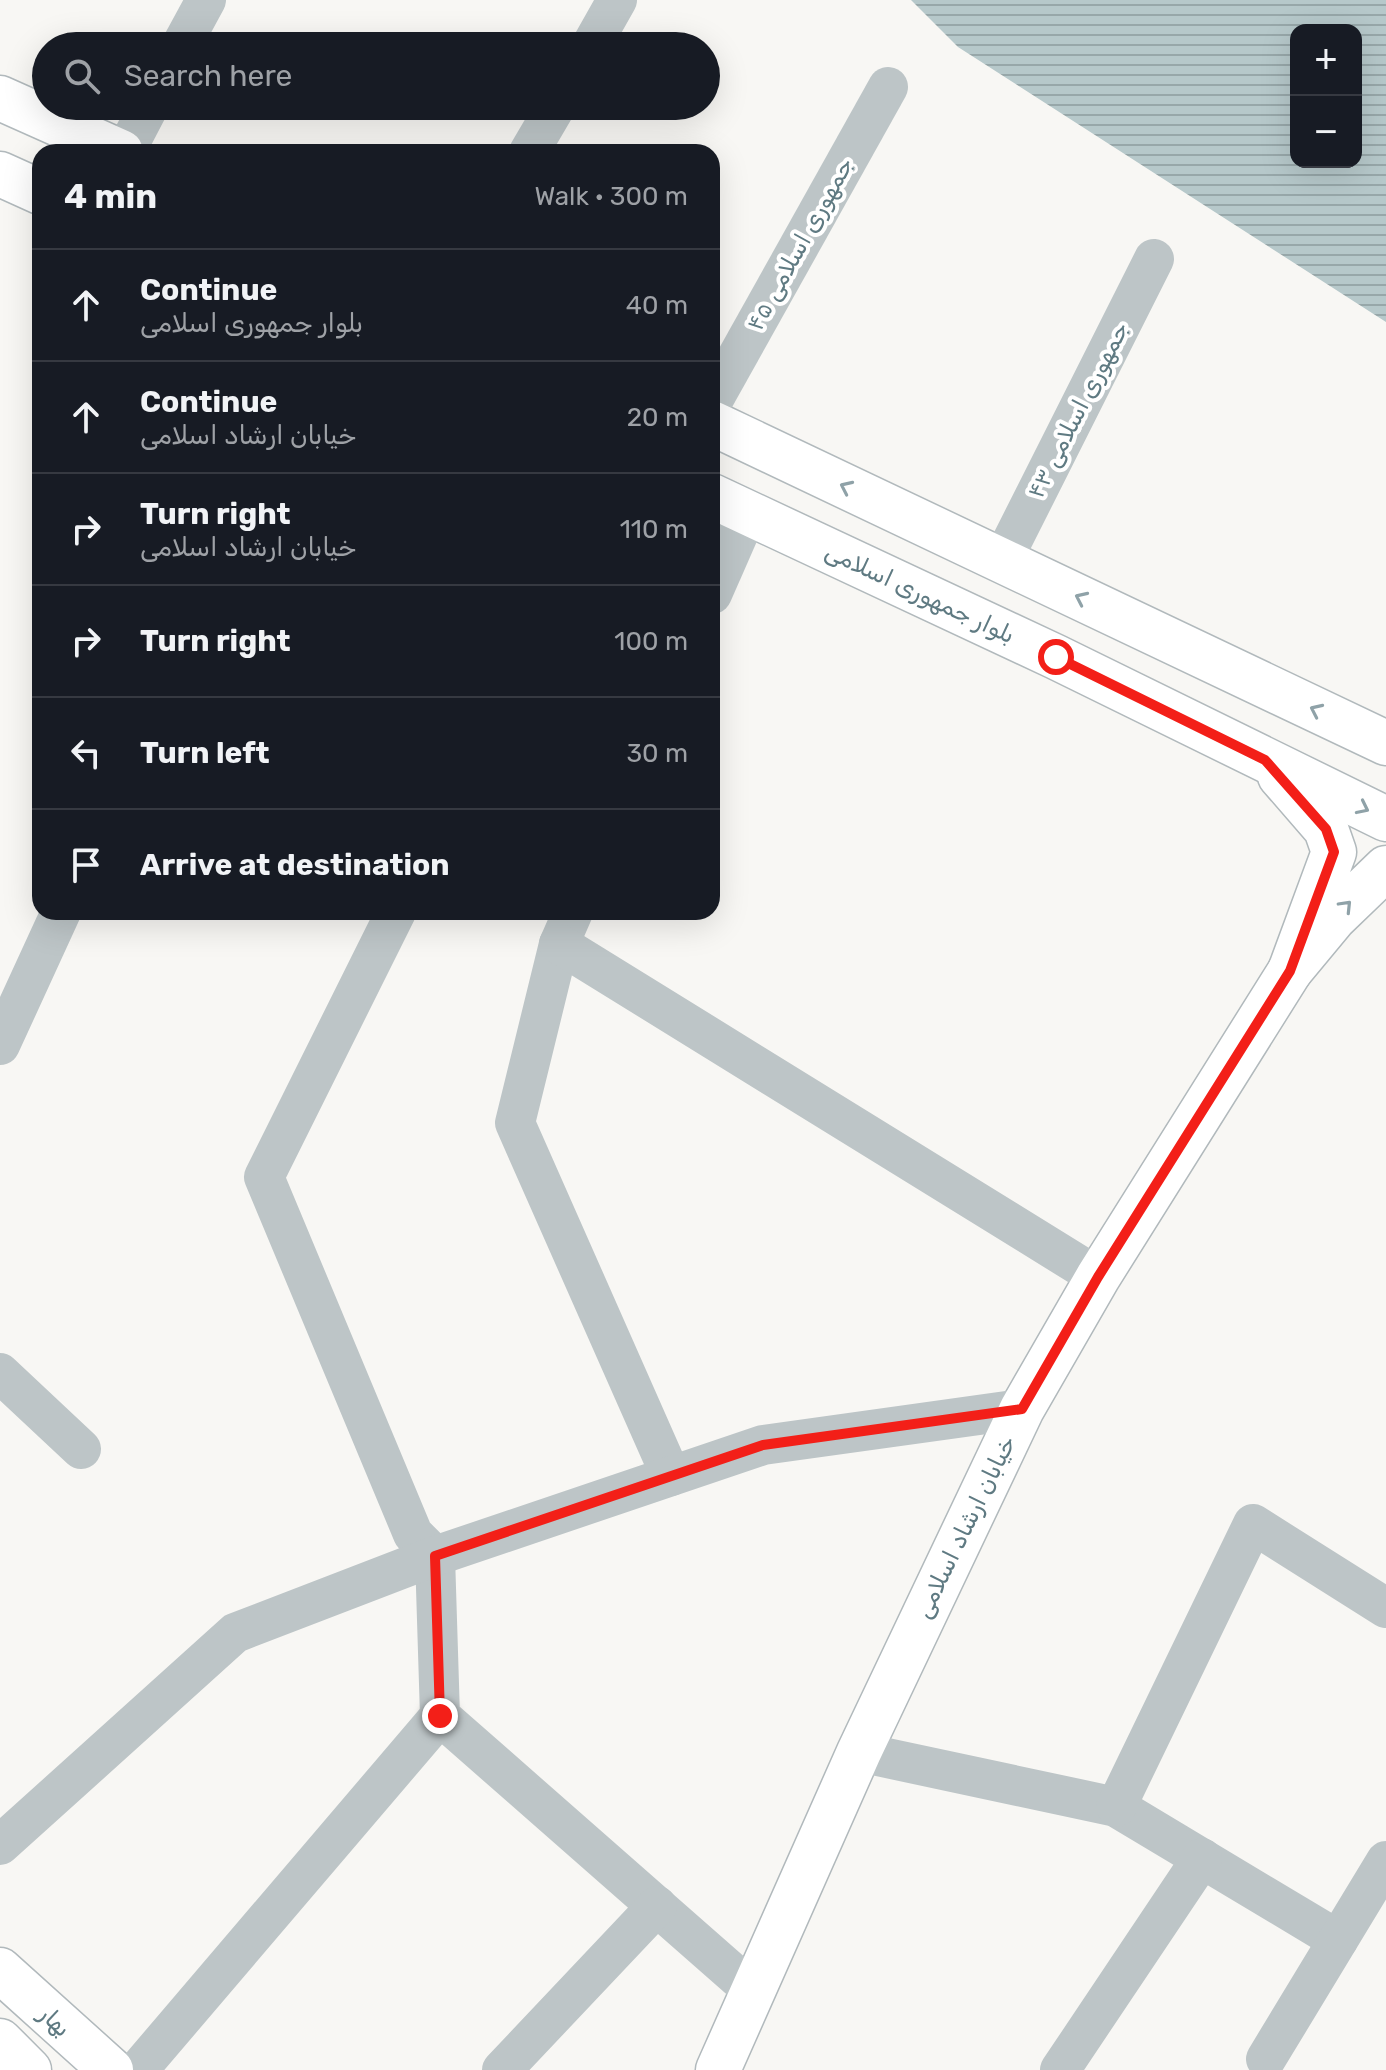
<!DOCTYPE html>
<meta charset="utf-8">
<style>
:root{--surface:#171b24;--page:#20242c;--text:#f1f3f6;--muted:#9ea1a6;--line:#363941}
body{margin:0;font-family:Rubik,Cairo,sans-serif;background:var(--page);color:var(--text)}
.controls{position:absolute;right:24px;top:24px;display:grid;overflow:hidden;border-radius:16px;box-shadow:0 8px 32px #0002}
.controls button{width:72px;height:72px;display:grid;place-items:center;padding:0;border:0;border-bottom:2px solid var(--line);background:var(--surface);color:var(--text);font:40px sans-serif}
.stop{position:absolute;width:24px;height:24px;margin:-18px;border:6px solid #f31f18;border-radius:50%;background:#fff}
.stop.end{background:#f31f18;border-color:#fff;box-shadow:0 2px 8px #0008}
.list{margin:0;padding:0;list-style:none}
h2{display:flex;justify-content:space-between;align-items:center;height:104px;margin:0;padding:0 32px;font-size:34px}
h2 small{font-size:26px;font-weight:400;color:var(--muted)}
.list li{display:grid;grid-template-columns:52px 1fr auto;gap:24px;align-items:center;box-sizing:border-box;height:112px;padding:0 32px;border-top:2px solid var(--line)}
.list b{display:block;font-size:30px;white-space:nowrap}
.list p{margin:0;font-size:26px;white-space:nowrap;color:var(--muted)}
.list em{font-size:26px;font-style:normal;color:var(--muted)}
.icon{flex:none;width:44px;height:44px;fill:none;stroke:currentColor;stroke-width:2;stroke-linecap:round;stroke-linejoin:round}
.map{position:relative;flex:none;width:1386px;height:2070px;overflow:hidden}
.search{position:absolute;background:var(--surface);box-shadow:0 8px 32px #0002;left:32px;top:32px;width:688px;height:88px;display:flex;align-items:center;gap:20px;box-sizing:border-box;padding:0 28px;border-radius:44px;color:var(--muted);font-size:30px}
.panel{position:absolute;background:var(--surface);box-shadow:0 8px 32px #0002;left:32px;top:144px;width:688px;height:776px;border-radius:24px}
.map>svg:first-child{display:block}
</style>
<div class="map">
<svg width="1386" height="2070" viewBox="0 0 1386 2070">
<defs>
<pattern id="water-rules" width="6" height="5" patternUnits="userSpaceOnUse" patternTransform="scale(2)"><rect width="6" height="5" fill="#b6c8ca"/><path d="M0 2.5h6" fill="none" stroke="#97a7a9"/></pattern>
</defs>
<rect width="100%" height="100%" fill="#f8f7f4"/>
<path fill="url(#water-rules)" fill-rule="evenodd" d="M911 0H1386V322L958 47ZM1296 30H1356V162H1296Z"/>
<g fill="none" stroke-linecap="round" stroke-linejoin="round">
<defs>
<g id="major">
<path d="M0 98 121 152"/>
<path d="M0 174 40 192"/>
<path d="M712 423 1386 743"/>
<path d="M712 496 1056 657 1386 819"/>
<path d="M1280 776 1326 829 1334 852 1290 971 1334 918 1386 868"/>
<path d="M0 1970 111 2070"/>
<path d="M0 2041 29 2070"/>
<path d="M718 2070 859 1752 1022 1409 1098 1277 1290 971"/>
</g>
</defs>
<use href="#major" stroke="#b1b9bc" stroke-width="47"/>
<g stroke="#bdc5c7" stroke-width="40">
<path d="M181 46 206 0"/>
<path d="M591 46 617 0"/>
<path d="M125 152 149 106"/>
<path d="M529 152 556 106"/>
<path d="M712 402 888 87"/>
<path d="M1002 561 1154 259"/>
<path d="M712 594 748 512"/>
<path d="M396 912 264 1177 413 1534 435 1556 440 1716 752 1990"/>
<path d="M573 912 559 944 515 1123 671 1476"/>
<path d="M559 944 1098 1277"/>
<path d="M0 1045 61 912"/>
<path d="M0 1373 81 1449"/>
<path d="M859 1752 1116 1807 1338 1940"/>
<path d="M1116 1807 1253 1524 1386 1608"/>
<path d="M0 1845 235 1633 435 1556 763 1445 1022 1409"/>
<path d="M1266 2059 1386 1861"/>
<path d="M138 2070 440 1716"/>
<path d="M502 2070 657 1906"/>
<path d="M1060 2070 1202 1858"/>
</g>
<use href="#major" stroke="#fff" stroke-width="44"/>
</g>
<defs><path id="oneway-chevron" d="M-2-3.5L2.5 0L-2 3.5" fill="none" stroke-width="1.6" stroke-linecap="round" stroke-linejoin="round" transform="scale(2)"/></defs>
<g stroke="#8fa2a8">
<use href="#oneway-chevron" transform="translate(846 487) rotate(-155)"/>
<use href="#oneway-chevron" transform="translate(1081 598) rotate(-155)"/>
<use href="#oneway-chevron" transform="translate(1316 710) rotate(-155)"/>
<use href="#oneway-chevron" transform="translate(1363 808) rotate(26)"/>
<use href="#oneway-chevron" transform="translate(1346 906) rotate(-46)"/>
</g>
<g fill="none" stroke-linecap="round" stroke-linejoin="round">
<path stroke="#f31f18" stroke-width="10" d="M440 1716 435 1556 763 1445 1022 1409 1098 1277 1290 971 1334 852 1326 829 1265 760 1056 657"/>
</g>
<g text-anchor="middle" stroke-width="8" stroke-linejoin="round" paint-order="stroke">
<g font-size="24" fill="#5f7a82" stroke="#fff">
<text transform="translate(800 244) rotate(-61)" y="8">جمهوری اسلامی ۴۵</text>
<text transform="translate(1078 410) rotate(-63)" y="8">جمهوری اسلامی ۴۳</text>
<text transform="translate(920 593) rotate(25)" y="8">بلوار جمهوری اسلامی</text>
<text transform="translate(965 1527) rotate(-64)" y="8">خیابان ارشاد اسلامی</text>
<text transform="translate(55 2021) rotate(43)" y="8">بهار</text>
</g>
</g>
</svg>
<div class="controls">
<button>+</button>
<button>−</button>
</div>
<div class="stop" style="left:1056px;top:657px"></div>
<div class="stop end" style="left:440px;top:1716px"></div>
<div class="search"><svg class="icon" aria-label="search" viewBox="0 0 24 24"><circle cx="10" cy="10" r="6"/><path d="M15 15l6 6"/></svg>Search here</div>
<section class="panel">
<h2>4 min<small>Walk · 300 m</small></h2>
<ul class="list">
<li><svg class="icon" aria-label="ahead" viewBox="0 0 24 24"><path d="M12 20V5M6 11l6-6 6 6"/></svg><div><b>Continue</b><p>بلوار جمهوری اسلامی</p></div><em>40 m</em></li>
<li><svg class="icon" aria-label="ahead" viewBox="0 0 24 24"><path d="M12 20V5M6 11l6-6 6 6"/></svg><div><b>Continue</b><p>خیابان ارشاد اسلامی</p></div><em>20 m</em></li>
<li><svg class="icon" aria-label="right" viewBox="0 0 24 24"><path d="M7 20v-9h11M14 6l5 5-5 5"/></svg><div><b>Turn right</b><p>خیابان ارشاد اسلامی</p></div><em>110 m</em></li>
<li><svg class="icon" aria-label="right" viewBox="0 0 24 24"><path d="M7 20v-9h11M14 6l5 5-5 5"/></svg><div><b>Turn right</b></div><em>100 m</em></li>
<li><svg class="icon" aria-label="left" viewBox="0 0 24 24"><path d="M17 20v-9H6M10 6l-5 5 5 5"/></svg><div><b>Turn left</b></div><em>30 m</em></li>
<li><svg class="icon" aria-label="arrive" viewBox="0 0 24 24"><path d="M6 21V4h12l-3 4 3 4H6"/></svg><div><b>Arrive at destination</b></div></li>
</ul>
</section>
</div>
